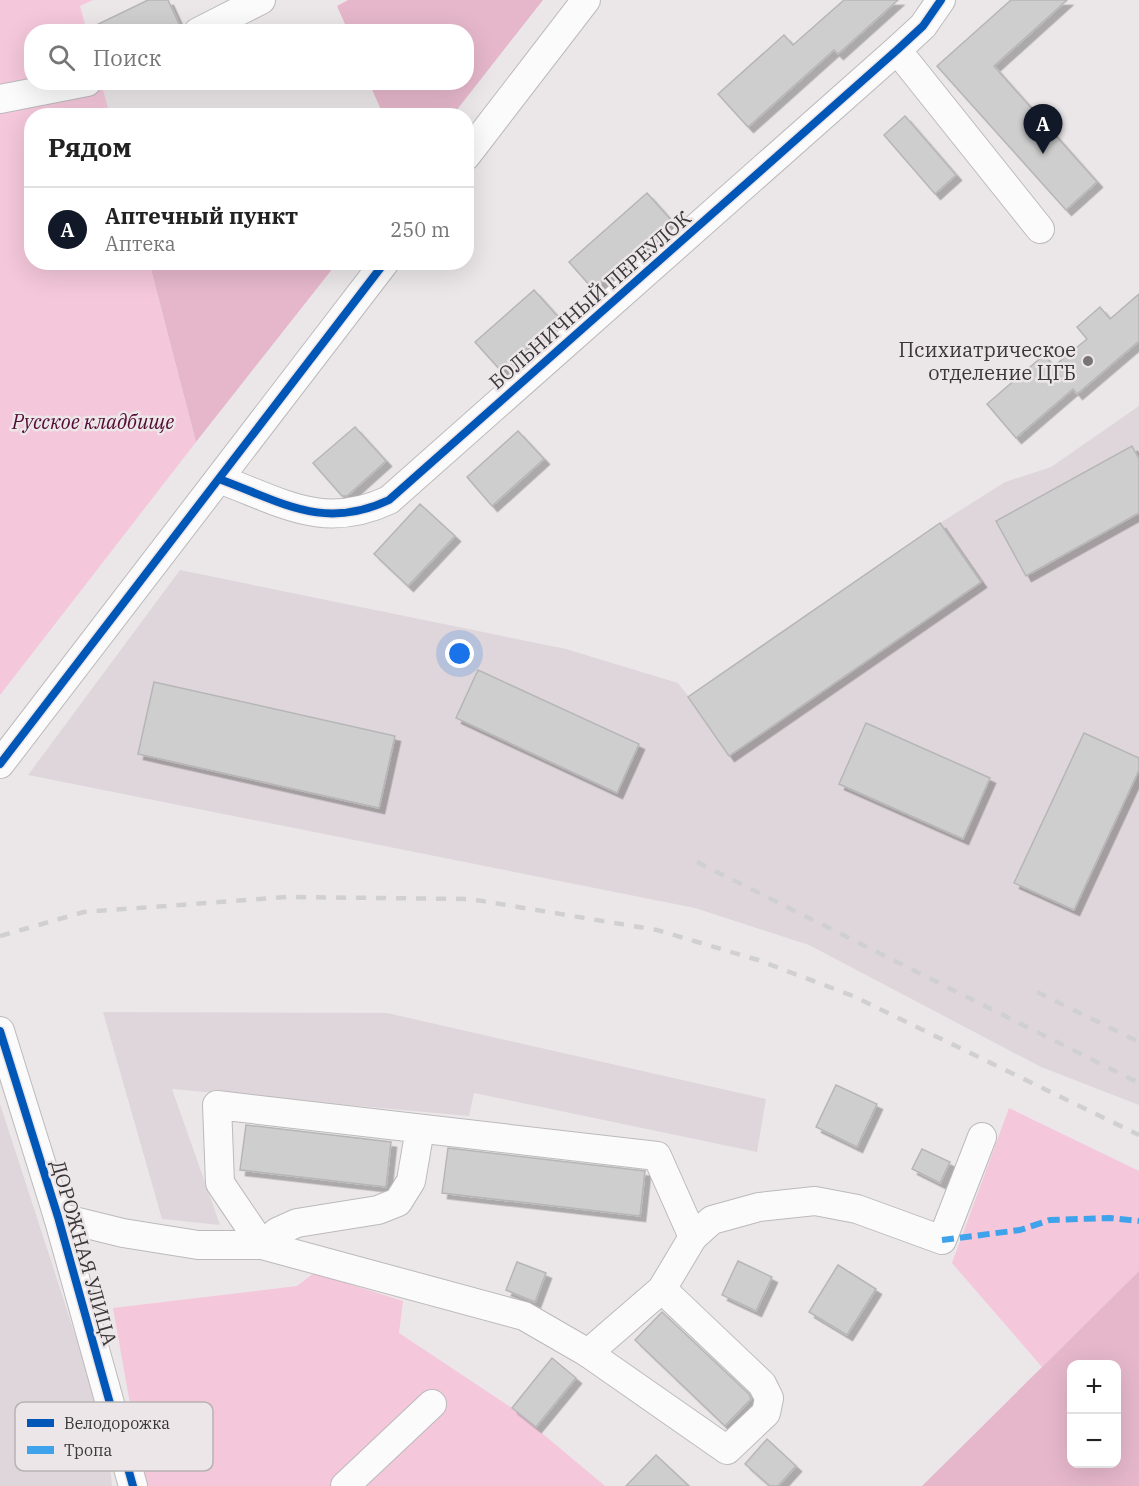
<!DOCTYPE html>
<html lang="ru">
<meta charset="utf-8">
<style>
:root{--surface:#fff;--page:#f6f6f6;--text:#222;--muted:#767676;--line:#e0e0e0;--accent:#111827}
body{margin:0;font-family:"IBM Plex Serif",serif;background:var(--page);color:var(--text)}
.controls{position:absolute;right:18px;bottom:18px;display:grid;overflow:hidden;border-radius:12px;box-shadow:0 6px 24px #0002}
.controls button{width:54px;height:54px;display:grid;place-items:center;padding:0;border:0;border-bottom:2px solid var(--line);background:var(--surface);color:var(--text);font:30px sans-serif}
.you{position:absolute;left:460px;top:654px;width:21px;height:21px;margin:-15px;border:4px solid #fff;border-radius:50%;background:#1a73e8;box-shadow:0 0 0 9px #1a73e833}
.badge{display:grid;place-items:center;width:39px;height:39px;border-radius:50%;background:var(--accent);color:#fff;font-size:20px;font-weight:700}
.pin{position:absolute;translate:-50% -50px;filter:drop-shadow(0 2px 3px #0008)}
.pin::after{content:'';position:absolute;top:32px;width:21px;height:18px;background:inherit;clip-path:polygon(0 0,100% 0,50% 100%)}
.list{margin:0;padding:0;list-style:none}
h2{display:flex;justify-content:space-between;align-items:center;height:78px;margin:0;padding:0 24px;font-size:26px}
h2 small{font-size:20px;font-weight:400;color:var(--muted)}
.list li{display:grid;grid-template-columns:39px 1fr auto;gap:18px;align-items:center;box-sizing:border-box;height:84px;padding:0 24px;border-top:2px solid var(--line)}
.list b{display:block;font-size:22px;white-space:nowrap}
.list p{margin:0;font-size:20px;white-space:nowrap;color:var(--muted)}
.list em{font-size:20px;font-style:normal;color:var(--muted)}
.icon{flex:none;width:33px;height:33px;fill:none;stroke:currentColor;stroke-width:2;stroke-linecap:round;stroke-linejoin:round}
.map{position:relative;flex:none;width:1139px;height:1486px;overflow:hidden}
.search{position:absolute;background:var(--surface);box-shadow:0 6px 24px #0002;left:24px;top:24px;width:450px;height:66px;display:flex;align-items:center;gap:15px;box-sizing:border-box;padding:0 21px;border-radius:24px;color:var(--muted);font-size:22px}
.panel{position:absolute;background:var(--surface);box-shadow:0 6px 24px #0002;left:24px;top:108px;width:450px;height:162px;border-radius:24px}
.map>svg:first-child{display:block}
</style>
<div class="map">
<svg width="1139" height="1486" viewBox="0 0 1139 1486">
<defs>
<filter id="shadow"><feDropShadow dx="5.5" dy="5.5" stdDeviation="0" flood-color="#0004"/></filter>
</defs>
<rect width="100%" height="100%" fill="#ebe7e9"/>
<g fill="#ded6da">
<path d="M1139 406V1105L1041 1067 809 945 695 908 28 775 180 570 566 649 678 683 689 697 940 523 1005 482 1051 467Z"/>
<path d="M103 1012 387 1013 766 1099 757 1152 474 1093 469 1116 172 1089 220 1225 162 1219Z"/>
<path d="M0 1104 107 1433 112 1486H0Z"/>
</g>
<g fill="#f4c7da">
<path d="M0 0H93L80 6 87 31 32 32V82L101 83 110 115 32 116V262L149 263 196 442 0 695Z"/>
<path d="M1009 1108 1139 1171V1271L1042 1367 952 1263Z"/>
<path d="M314 1273 403 1301 399 1333 512 1408 605 1486H147L143 1477 113 1308 297 1286Z"/>
</g>
<g fill="#e6b7cb" fill-rule="evenodd">
<path d="M348 0H543L452 116 379 115 383 114 369 83 466 82V32L348 31 337 6Z"/>
<path d="M149 262H337V263L196 442Z"/>
<path d="M1139 1271V1486H922ZM1116 1364V1464H1072V1364Z"/>
</g>
<g fill="#cececf" stroke="#b7b6b7" stroke-width="1.5" filter="url(#shadow)">
<path d="M148 0H168L180 26 168 32H82Z"/>
<path d="M844 0H898L838 54 834 50 748 127 718 94 784 35 793 45Z"/>
<path d="M1011 0H1067L994 66 1097 182 1066 210 937 66Z"/>
<path d="M905 116 956 175 935 194 884 135Z"/>
<path d="M647 193 672 221 593 289 569 262Z"/>
<path d="M534 290 560 319 501 371 475 342Z"/>
<path d="M1139 294V341L1077 394 1073 389 1016 438 987 404 1044 355 1054 366 1087 339 1077 327 1100 307 1110 319Z"/>
<path d="M355 427 386 461 347 496H342L313 463Z"/>
<path d="M518 431 544 459 492 506 467 477Z"/>
<path d="M1132 446 1139 459V513L1026 576 996 521Z"/>
<path d="M420 504 455 536 408 586 374 554Z"/>
<path d="M940 523 981 582 729 756 688 697Z"/>
<path d="M478 670 639 744 617 793 456 718Z"/>
<path d="M154 682 395 736 379 808 138 754Z"/>
<path d="M866 723 990 778 963 839 839 784Z"/>
<path d="M1084 733 1139 758V770L1074 910 1014 883Z"/>
<path d="M836 1085 877 1104 857 1147 816 1127Z"/>
<path d="M246 1125 391 1142 386 1187 240 1170Z"/>
<path d="M448 1148 645 1171 640 1216 442 1193Z"/>
<path d="M922 1149 950 1162 940 1183 912 1169Z"/>
<path d="M738 1261 772 1277 756 1311 722 1295Z"/>
<path d="M517 1262 546 1273 535 1302 506 1290Z"/>
<path d="M838 1265 876 1289 847 1335 809 1312Z"/>
<path d="M662 1312 749 1394 751 1399 725 1426 635 1340Z"/>
<path d="M552 1358 576 1378 536 1427 512 1408Z"/>
<path d="M767 1439 796 1466 778 1486H770L745 1464Z"/>
<path d="M656 1455 689 1486H626Z"/>
</g>
<g fill="none" stroke-linecap="round" stroke-linejoin="round">
<defs>
<g id="minor">
<path d="M198 32 261 0"/>
<path d="M897 50 1040 229"/>
<path d="M0 99 87 82"/>
<path d="M466 156 586 0"/>
<path d="M219 479C282 502 323 531 389 500L897 50 923 26 941 0"/>
<path d="M0 764 385 262"/>
<path d="M0 1031 58 1217 133 1486"/>
<path d="M420 1129 411 1181 398 1202 378 1210 297 1223 277 1232 262 1245 220 1183 217 1105 657 1156 693 1237"/>
<path d="M58 1217 123 1233 198 1245H262L524 1316 588 1353 727 1450 766 1413 769 1398 762 1384 662 1289"/>
<path d="M588 1353 662 1289 693 1237 712 1220 759 1207 815 1201 857 1209 942 1240 982 1137"/>
<path d="M345 1486 432 1404"/>
</g>
</defs>
<use href="#minor" stroke="#bcbabb" stroke-width="30"/>
<use href="#minor" stroke="#fcfbfc" stroke-width="28"/>
<g stroke="#d1d0d0" stroke-width="4.5" stroke-dasharray="10 10" stroke-linecap="butt">
<path d="M697 862 1139 1083"/>
<path d="M0 936 84 912 287 897 470 899 657 930 758 960 853 996 1139 1135"/>
<path d="M1037 992 1139 1042"/>
</g>
<path stroke="#3fa3ec" stroke-width="6" stroke-dasharray="12 6" stroke-linecap="butt" d="M942 1240 1020 1230 1050 1220 1110 1218 1139 1221"/>
<defs>
<g id="cycleway">
<path d="M219 479C282 502 323 531 389 500L897 50 923 26 941 0"/>
<path d="M0 764 385 262"/>
<path d="M0 1031 58 1217 133 1486"/>
</g>
</defs>
<use href="#cycleway" stroke="#ece6e8" stroke-width="11"/>
<use href="#cycleway" stroke="#0057b8" stroke-width="8"/>
</g>
<circle fill="#787576" stroke="#ece6e8" stroke-width="2" cx="1088" cy="361" r="6"/>
<g text-anchor="middle" stroke-width="5" stroke-linejoin="round" paint-order="stroke">
<g font-size="20" fill="#3a3738" stroke="#ece6e8">
<text transform="translate(590 300) rotate(-41)" y="7">БОЛЬНИЧНЫЙ ПЕРЕУЛОК</text>
<text transform="translate(84 1253) rotate(74)" y="7">ДОРОЖНАЯ УЛИЦА</text>
</g>
<g font-size="20" fill="#3a3738" stroke="#ece6e8" text-anchor="end">
<text x="1076" y="357">Психиатрическое<tspan x="1076" dy="23">отделение ЦГБ</tspan></text>
</g>
<g font-size="20" font-style="italic" fill="#530b33" stroke="#ece6e8">
<text x="93" y="429">Русское кладбище</text>
</g>
</g>
<rect x="15" y="1402" width="198" height="69" rx="9" fill="#ece6e8" stroke="#b7b2b3" stroke-width="1.5"/>
<rect x="27" y="1419" width="27" height="8" fill="#0057b8"/>
<rect x="27" y="1446" width="27" height="8" fill="#3fa3ec"/>
<g font-size="16" fill="#3a3738">
<text x="64" y="1429">Велодорожка</text>
<text x="64" y="1456">Тропа</text>
</g>
</svg>
<div class="controls">
<button>+</button>
<button>−</button>
</div>
<div class="you"></div>
<div class="pin badge" style="left:1043px;top:154px">A</div>
<div class="search"><svg class="icon" aria-label="search" viewBox="0 0 24 24"><circle cx="10" cy="10" r="6"/><path d="M15 15l6 6"/></svg>Поиск</div>
<section class="panel">
<h2>Рядом<small></small></h2>
<ul class="list">
<li><span class="badge">A</span><div><b>Аптечный пункт</b><p>Аптека</p></div><em>250 m</em></li>
</ul>
</section>
</div>
